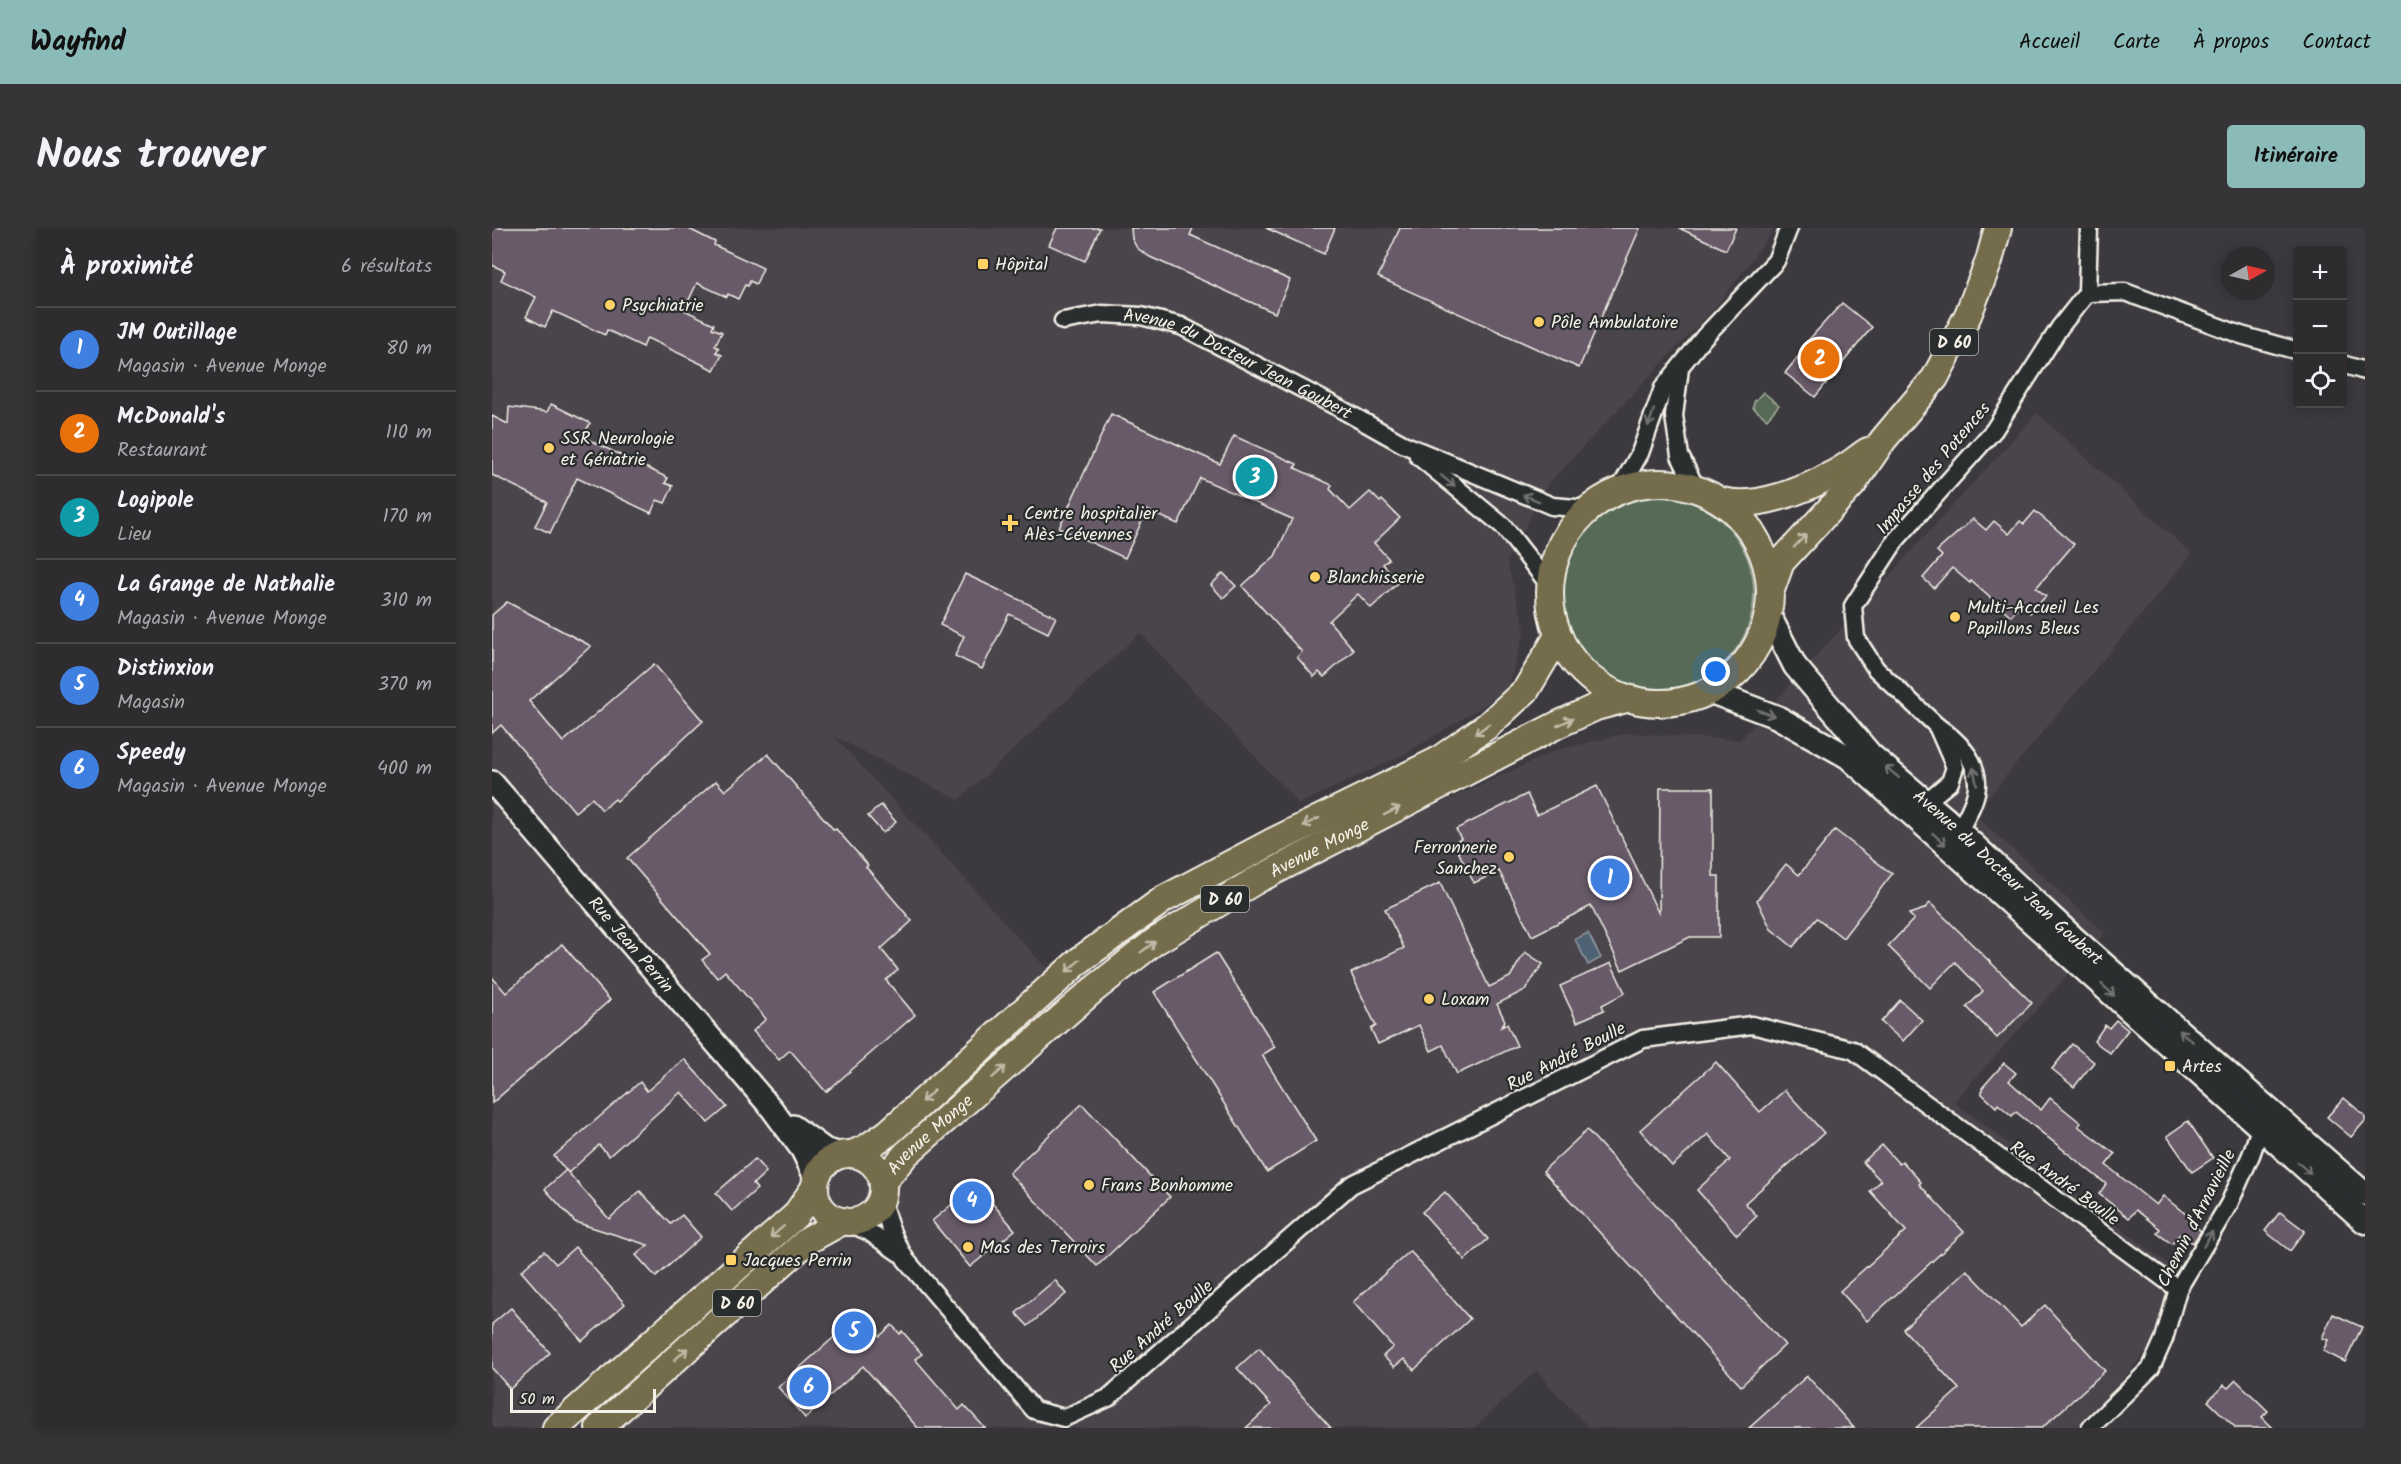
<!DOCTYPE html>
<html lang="fr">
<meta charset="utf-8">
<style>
:root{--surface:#2e2c2f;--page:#363437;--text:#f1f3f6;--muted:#a7a7aa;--line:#49484b;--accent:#8bbbb9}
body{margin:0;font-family:Kalam,sans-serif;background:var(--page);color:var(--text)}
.controls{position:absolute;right:18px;top:18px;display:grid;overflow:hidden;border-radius:6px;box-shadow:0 3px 15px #0003}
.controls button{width:54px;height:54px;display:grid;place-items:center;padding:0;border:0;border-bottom:2px solid var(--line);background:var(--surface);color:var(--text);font:30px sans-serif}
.compass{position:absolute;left:1729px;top:18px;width:54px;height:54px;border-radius:50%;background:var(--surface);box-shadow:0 3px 15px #0003;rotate:82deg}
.scale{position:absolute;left:18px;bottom:15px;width:146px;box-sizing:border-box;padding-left:6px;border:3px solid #f4f1e8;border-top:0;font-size:16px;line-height:21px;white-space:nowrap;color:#f4f1e8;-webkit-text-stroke:4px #2a2d2e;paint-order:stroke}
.you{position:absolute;left:1224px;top:444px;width:21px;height:21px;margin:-15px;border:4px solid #fff;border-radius:50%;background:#1a73e8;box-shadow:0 0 0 9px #1a73e833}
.badge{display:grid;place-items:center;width:39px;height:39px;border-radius:50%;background:var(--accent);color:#fff;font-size:20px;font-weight:700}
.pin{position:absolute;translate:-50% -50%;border:3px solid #fff;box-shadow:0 2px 6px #0006}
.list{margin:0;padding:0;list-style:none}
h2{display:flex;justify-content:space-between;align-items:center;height:78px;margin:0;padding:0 24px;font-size:26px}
h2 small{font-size:20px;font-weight:400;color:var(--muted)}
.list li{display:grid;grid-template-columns:39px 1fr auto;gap:18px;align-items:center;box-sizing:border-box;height:84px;padding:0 24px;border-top:2px solid var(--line)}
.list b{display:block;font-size:22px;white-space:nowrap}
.list p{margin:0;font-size:20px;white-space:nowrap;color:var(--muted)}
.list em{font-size:20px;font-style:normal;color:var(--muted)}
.icon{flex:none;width:33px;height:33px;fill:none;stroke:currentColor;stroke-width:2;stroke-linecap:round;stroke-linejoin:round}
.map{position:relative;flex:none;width:1873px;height:1200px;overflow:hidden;border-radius:6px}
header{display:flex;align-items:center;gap:36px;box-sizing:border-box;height:84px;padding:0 30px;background:var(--accent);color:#111}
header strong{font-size:28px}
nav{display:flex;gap:33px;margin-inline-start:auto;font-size:21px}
.intro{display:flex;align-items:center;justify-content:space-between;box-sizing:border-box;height:144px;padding:0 36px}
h1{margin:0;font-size:42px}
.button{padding:15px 27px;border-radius:6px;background:var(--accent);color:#111;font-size:21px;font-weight:700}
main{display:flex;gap:36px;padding:0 36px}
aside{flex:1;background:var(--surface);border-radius:6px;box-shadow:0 3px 15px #0003}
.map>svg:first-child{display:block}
</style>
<header>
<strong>Wayfind</strong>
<nav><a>Accueil</a><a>Carte</a><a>À propos</a><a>Contact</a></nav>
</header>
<div class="intro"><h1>Nous trouver</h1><a class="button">Itinéraire</a></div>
<main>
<aside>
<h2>À proximité<small>6 résultats</small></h2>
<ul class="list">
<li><span class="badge" style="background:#3f7fe0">1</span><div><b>JM Outillage</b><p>Magasin · Avenue Monge</p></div><em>80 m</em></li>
<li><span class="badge" style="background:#e8710a">2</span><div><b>McDonald's</b><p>Restaurant</p></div><em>110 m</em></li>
<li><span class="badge" style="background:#0f9aa8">3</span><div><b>Logipole</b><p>Lieu</p></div><em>170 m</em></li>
<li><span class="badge" style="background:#3f7fe0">4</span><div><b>La Grange de Nathalie</b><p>Magasin · Avenue Monge</p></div><em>310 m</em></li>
<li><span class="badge" style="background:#3f7fe0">5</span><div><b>Distinxion</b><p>Magasin</p></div><em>370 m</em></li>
<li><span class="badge" style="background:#3f7fe0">6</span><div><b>Speedy</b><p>Magasin · Avenue Monge</p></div><em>400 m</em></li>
</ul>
</aside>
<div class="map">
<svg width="1873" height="1200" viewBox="0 0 1873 1200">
<rect width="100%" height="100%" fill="#3d3a3f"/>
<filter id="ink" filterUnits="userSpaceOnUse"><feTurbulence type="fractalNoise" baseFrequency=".0167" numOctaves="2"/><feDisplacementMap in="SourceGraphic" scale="12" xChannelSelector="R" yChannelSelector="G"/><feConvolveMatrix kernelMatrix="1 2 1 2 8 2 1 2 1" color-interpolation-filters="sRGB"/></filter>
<g filter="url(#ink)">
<path fill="#4a444b" d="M0 0H1283L1227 75 1055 257 1015 334 1033 401 1015 463 915 525 807 576 648 405 467 572 343 509 588 777 639 739 791 647 1065 522 1136 505 1248 512 1545 185 1700 326 1482 586 1613 705 1462 874 1688 1045 1659 1117 1590 1200H1097L1044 1143 982 1200H0Z"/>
<g fill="#566b56" stroke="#a5ae9f" stroke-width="1.5">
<path d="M1271 164 1287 177 1275 191 1261 180 1262 174Z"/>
<circle cx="1165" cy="365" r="97"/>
</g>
<path fill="#506273" stroke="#929ba2" stroke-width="1.5" d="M1096 705 1109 730 1096 737 1083 711Z"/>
<g fill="#685a68" stroke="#f4f1e8" stroke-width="1.5">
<path d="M0 0H195L223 14 222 17 271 40 264 56 258 53 256 58 253 57 246 71 236 66 235 69 205 55 192 82 222 96 220 100 230 104 223 118 227 120 224 124 230 127 222 142 155 110 151 119 115 102 113 107 61 83 53 99 34 89 44 69 9 52 13 43 0 37Z"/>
<path d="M565 0H608L593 33 557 17Z"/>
<path d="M639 0H701L698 7 798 52 783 85 658 29 645 20 640 11Z"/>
<path d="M774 0H843L832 26Z"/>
<path d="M908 0H1148L1087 140 886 49Z"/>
<path d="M1187 0H1244L1234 22Z"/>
<path d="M1350 75 1380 99 1323 169 1293 145 1315 118 1313 116Z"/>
<path d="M59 176 98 195 91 209 176 250 173 255 181 258 173 275 165 272 159 285 85 250 58 305 43 298 55 274 0 247V188L16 196 17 179 55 184Z"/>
<path d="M619 186 728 236 742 208 805 236 803 240 840 257 838 261 858 282 878 264 888 274 890 272 908 290 882 315 897 331 891 336 907 354 879 380 866 366 837 393 862 422 832 449 827 444 822 449 805 429 810 424 750 358 783 328 800 291 708 250 686 296 655 282 633 330 567 300Z"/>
<path d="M1543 283 1582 316 1544 360 1554 368 1538 385 1529 377 1519 388 1479 353 1478 355 1460 340 1442 360 1431 350 1450 328 1445 323 1481 291 1494 302 1502 293 1517 306 1528 293 1532 296Z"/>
<path d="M731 345 744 358 731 370 719 357Z"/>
<path d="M473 346 564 389 556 405 517 386 490 441 463 428 472 408 448 397Z"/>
<path d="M15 374 99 418 37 473 71 514 162 436 211 493 125 573 123 571 110 582 100 570 83 584 9 497 0 505V387Z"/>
<path d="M276 526 342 602 344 601 376 637 374 639 420 693 389 721 406 742 394 752 423 787 334 864 298 822 287 832 261 803 274 791 233 743 225 750 210 732 218 726 135 630 224 553 233 563Z"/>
<path d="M1105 558 1167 686 1168 560H1221V648H1227V709H1198L1130 742 1099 678 1040 708 1007 643 982 655 962 615 969 611 964 601 1035 566 1045 587Z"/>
<path d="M389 577 404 594 391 605 376 588Z"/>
<path d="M1343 602 1400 646 1351 710 1325 690 1301 719 1279 701 1265 672 1294 636 1307 647Z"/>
<path d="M948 655 997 759 1018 749 1033 724 1051 736 1033 762 1005 776 1013 793 1009 799 1015 796 1025 818 965 846 951 817 939 823 927 797 886 816 879 801 884 798 859 745 912 720 893 681Z"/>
<path d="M1438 675 1540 775 1505 810 1475 779 1491 763 1463 734 1438 760 1396 718 1422 691 1417 686 1432 681Z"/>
<path d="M70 716 118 772 0 875V749L14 765Z"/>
<path d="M724 725 783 819 770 827 824 913 775 944 662 764Z"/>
<path d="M1119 735 1133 765 1110 777 1112 782 1085 794 1068 758Z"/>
<path d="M1408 772 1430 792 1411 813 1389 794Z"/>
<path d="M1624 792 1636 802 1618 825 1602 813 1613 797 1617 800Z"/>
<path d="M1580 816 1602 834 1582 859 1560 841Z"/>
<path d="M192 831 235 879 216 895 189 864 117 928 107 917 76 945 62 928 148 854 155 863Z"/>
<path d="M1224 834 1268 884 1293 862 1332 905 1253 975 1265 988 1245 1007 1205 962 1238 932 1216 906 1180 938 1148 902Z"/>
<path d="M1512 835 1524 845 1517 853 1549 882 1558 870 1589 895 1586 898 1623 926 1614 937 1664 977 1671 968 1700 991 1698 994 1709 1003 1701 1015 1688 1006 1680 1016 1665 1005 1668 1001 1644 982 1637 990 1607 966 1614 956 1524 884 1520 888 1506 876 1504 879 1490 866V860Z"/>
<path d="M1852 870 1873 888V893L1859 909 1835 889Z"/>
<path d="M590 876 678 969 605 1038 517 945Z"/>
<path d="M1696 893 1721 930 1700 944 1675 908Z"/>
<path d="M1095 902 1293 1117 1249 1158 1051 943Z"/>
<path d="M1390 917 1407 936 1410 933 1429 954 1427 956 1472 1004 1375 1093 1348 1063 1414 1003 1378 963 1389 953 1371 934Z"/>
<path d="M263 931 274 944 261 956 265 961 240 983 224 965Z"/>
<path d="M74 942 117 991 148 963 179 996 190 987 209 1009 164 1049 144 1027 156 1017 83 994 53 961Z"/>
<path d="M484 956 523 1002 478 1039 440 993Z"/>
<path d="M953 964 996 1011 973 1032 930 984Z"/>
<path d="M1788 984 1813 1003 1798 1023 1773 1003Z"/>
<path d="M83 1019 133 1076 90 1113 29 1043 52 1023 64 1036Z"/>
<path d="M918 1023 978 1091 922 1142 912 1131 902 1139 891 1128 901 1119 861 1074Z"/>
<path d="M1475 1042 1529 1099 1553 1077 1613 1143 1550 1200H1424L1467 1161 1411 1101Z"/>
<path d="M563 1052 574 1066 536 1098 524 1085Z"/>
<path d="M19 1080 58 1125 18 1161 0 1140V1096Z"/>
<path d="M368 1086 388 1108 400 1097 408 1106 410 1103 430 1126 423 1131 467 1182 472 1177 493 1200H426L371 1138 313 1190 286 1159Z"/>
<path d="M1841 1086 1870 1099 1853 1134 1831 1123 1836 1112 1830 1110Z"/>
<path d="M767 1120 839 1200H754L779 1177 745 1140Z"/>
<path d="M1315 1148 1362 1200H1257Z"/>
<path d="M1744 1152 1776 1183 1770 1189 1781 1200H1744L1716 1173 1732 1157 1736 1160Z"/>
</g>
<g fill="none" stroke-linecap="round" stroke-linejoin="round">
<defs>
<g id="minor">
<path d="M1595 65 1597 0"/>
<path id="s1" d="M571 93 610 86 649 88 689 98 847 180 911 216 1060 278 1096 281"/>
<path d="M1850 136 1873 143"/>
<path d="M1188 140 1182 188 1188 228 1204 260"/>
<path d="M926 228 1011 298 1058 358"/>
<path d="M1127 262 1148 225 1171 160 1212 109 1284 33 1297 0"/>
<path d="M1445 498 1384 441 1364 410 1361 378 1404 312 1502 202 1568 99 1595 65 1633 64 1749 107 1806 123"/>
<path d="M1425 581 1458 554 1463 539 1445 498C1464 511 1484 529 1485 554 1486 570 1474 589 1467 603"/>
<path d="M390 967C393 992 402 1011 414 1032L542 1182 572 1190 616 1170 859 957 1151 811 1260 797 1361 822 1686 1061"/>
<path d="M355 994 377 1004 407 1025"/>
<path d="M1598 1200 1659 1140 1672 1111 1686 1061 1737 976 1759 927 1771 892"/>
</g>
<g id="tertiary">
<path id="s2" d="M0 554 280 881 310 922 324 951"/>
<path d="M301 898 334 922 350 926"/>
</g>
<g id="secondary">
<path id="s3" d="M1277 387 1303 438 1378 526 1453 590 1583 711 1873 966"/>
<path d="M1219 464 1285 489 1356 529 1873 994"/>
</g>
<g id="primary">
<circle cx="1168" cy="365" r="110"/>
<path d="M1230 273C1262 282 1313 262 1341 246 1354 240 1365 230 1376 223"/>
<path d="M1279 362 1289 334 1361 256 1391 212 1443 150 1476 87 1497 33 1506 0"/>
<path d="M360 926 374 920 396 905 588 732 672 671 780 614 945 533 995 498 1034 462 1066 408"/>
<circle cx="357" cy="960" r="34"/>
<path id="s4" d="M391 957 392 952 414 926 601 762 662 714 763 653 1065 497 1104 479 1134 471"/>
<path d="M64 1200 303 988 323 959"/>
<path d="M107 1200 315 1013 351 993"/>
</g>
</defs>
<use href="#minor" stroke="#f4f1e8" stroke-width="21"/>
<use href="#tertiary" stroke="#f4f1e8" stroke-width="26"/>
<use href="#secondary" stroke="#f4f1e8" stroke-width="27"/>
<use href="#primary" stroke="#f4f1e8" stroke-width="30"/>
<use href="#minor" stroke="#2a2d2e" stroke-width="16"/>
<use href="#tertiary" stroke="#2a2d2e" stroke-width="21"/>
<use href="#secondary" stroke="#2a2d2e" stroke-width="22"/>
<use href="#primary" stroke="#746c4b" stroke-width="26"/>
</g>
<defs><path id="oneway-shaft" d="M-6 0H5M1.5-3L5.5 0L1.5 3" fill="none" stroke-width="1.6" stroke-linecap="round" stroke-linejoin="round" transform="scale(1.5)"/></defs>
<g stroke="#71726f">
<use href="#oneway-shaft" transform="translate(1159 190) rotate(109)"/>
<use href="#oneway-shaft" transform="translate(956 253) rotate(39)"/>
<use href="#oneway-shaft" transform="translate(1039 270) rotate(-158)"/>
<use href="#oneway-shaft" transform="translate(1274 485) rotate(21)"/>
<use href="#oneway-shaft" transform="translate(1400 544) rotate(-140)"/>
<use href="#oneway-shaft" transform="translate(1483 548) rotate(-101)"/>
<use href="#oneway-shaft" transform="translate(1447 611) rotate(42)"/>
<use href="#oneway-shaft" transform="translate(1616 762) rotate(43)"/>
<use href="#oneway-shaft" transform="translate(1694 808) rotate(-139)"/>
<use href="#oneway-shaft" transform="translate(1812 940) rotate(42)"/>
<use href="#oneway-shaft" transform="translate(1716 1011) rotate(-59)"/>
</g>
<g stroke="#c1bca9">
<use href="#oneway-shaft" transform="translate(1308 313) rotate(-47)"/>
<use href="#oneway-shaft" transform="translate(1073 494) rotate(-25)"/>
<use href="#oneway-shaft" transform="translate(990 501) rotate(144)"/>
<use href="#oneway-shaft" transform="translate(900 583) rotate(-27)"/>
<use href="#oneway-shaft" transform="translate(819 594) rotate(154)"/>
<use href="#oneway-shaft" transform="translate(656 719) rotate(-37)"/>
<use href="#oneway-shaft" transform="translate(581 738) rotate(139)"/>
<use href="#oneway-shaft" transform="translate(507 844) rotate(-41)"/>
<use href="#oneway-shaft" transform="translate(436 868) rotate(138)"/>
<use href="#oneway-shaft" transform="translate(285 1004) rotate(139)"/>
<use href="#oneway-shaft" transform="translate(189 1126) rotate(-43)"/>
</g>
</g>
<g fill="#ffd166" stroke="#2a2d2e" stroke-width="2">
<rect x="485" y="30" width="12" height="12" rx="3"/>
<circle cx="118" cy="77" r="6"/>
<circle cx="1047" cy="94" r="6"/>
<circle cx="57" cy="220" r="6"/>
<path d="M515 286h6v6h6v6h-6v6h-6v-6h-6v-6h6z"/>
<circle cx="823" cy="349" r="6"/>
<circle cx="1463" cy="389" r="6"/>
<circle cx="1017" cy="629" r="6"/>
<circle cx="937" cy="771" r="6"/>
<rect x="1672" y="832" width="12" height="12" rx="3"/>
<circle cx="597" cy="957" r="6"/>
<circle cx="476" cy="1019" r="6"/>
<rect x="233" y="1026" width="12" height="12" rx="3"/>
</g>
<g text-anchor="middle" stroke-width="4.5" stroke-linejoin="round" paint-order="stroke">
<g fill="#2a2d2e" stroke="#b7b6b0" stroke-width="1.5">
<rect x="1438" y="101" width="48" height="26" rx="4.5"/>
<rect x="709" y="658" width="48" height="26" rx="4.5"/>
<rect x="221" y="1062" width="48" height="26" rx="4.5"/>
</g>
<g font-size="16" font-weight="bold" fill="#f4f1e8">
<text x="1462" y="120">D 60</text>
<text x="733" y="677">D 60</text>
<text x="245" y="1081">D 60</text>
</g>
<g font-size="18" fill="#f4f1e8" stroke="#2a2d2e" text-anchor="start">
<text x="503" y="42">Hôpital</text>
<text x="130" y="83">Psychiatrie</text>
<text x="1059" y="100">Pôle Ambulatoire</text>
<text x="69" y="216">SSR Neurologie<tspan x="69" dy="21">et Gériatrie</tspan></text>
<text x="532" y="291">Centre hospitalier<tspan x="532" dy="21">Alès-Cévennes</tspan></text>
<text x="835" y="355">Blanchisserie</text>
<text x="1475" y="385">Multi-Accueil Les<tspan x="1475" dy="21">Papillons Bleus</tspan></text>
<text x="1005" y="625" text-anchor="end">Ferronnerie<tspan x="1005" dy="21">Sanchez</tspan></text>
<text x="949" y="777">Loxam</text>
<text x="1690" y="844">Artes</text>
<text x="609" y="963">Frans Bonhomme</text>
<text x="488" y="1025">Mas des Terroirs</text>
<text x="251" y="1038">Jacques Perrin</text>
</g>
<g font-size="18" fill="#f4f1e8" stroke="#2a2d2e">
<text dy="6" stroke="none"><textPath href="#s1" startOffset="186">Avenue du Docteur Jean Goubert</textPath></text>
<text transform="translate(1441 240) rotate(-50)" y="6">Impasse des Potences</text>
<text dy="6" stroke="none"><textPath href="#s4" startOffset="556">Avenue Monge</textPath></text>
<text dy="6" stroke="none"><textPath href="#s3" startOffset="358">Avenue du Docteur Jean Goubert</textPath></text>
<text dy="6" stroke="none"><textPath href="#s2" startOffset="214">Rue Jean Perrin</textPath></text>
<text transform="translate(1074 828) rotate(-27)" y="6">Rue André Boulle</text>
<text dy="6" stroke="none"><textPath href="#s4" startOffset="70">Avenue Monge</textPath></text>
<text transform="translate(1573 955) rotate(36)" y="6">Rue André Boulle</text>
<text transform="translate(1704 990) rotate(-63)" y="6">Chemin d'Arnavieille</text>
<text transform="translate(669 1098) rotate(-41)" y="6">Rue André Boulle</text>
</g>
</g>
</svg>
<div class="controls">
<button>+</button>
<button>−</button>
<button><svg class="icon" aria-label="locate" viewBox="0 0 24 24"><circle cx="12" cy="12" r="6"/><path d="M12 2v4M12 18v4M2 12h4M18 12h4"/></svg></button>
</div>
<svg class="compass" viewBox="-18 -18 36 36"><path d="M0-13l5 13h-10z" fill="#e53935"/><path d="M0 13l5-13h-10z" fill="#a7a7aa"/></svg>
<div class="scale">50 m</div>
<div class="you"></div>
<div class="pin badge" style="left:1118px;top:650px;background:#3f7fe0">1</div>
<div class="pin badge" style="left:1328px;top:131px;background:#e8710a">2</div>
<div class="pin badge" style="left:763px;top:249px;background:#0f9aa8">3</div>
<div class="pin badge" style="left:480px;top:973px;background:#3f7fe0">4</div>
<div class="pin badge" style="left:362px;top:1103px;background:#3f7fe0">5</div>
<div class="pin badge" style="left:317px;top:1159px;background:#3f7fe0">6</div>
</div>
</main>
